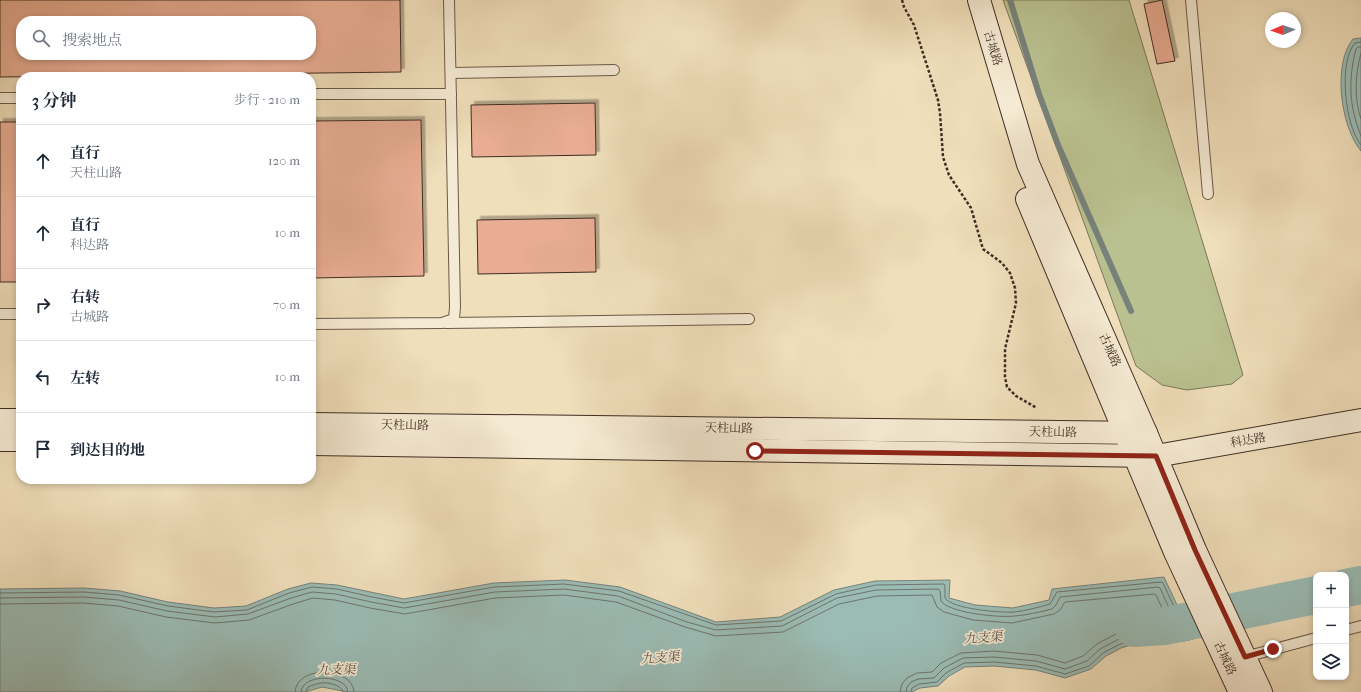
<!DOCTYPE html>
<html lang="zh">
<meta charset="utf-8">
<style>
:root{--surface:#fff;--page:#f2f2f3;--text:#1f2937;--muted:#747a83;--line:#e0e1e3}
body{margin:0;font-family:"IM FELL French Canon","Noto Serif SC",serif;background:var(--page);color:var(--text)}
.controls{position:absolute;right:12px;bottom:12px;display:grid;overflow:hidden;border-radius:8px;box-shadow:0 2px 6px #0003}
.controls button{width:36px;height:36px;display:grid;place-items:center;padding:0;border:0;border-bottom:1px solid var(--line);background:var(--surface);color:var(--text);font:20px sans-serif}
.compass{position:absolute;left:1265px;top:12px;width:36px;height:36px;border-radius:50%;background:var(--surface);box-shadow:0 2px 6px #0003;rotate:268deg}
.stop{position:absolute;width:12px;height:12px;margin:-9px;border:3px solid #8f2418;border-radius:50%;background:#fff}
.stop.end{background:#8f2418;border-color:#fff;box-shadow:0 1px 4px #0008}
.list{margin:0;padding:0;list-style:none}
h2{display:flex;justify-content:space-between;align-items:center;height:52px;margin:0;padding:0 16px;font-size:17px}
h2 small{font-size:13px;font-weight:400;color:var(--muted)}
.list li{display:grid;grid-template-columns:26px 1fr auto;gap:12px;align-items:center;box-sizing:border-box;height:72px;padding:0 16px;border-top:1px solid var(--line)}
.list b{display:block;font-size:15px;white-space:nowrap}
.list p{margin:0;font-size:13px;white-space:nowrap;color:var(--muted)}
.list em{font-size:13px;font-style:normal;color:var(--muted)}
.icon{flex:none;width:22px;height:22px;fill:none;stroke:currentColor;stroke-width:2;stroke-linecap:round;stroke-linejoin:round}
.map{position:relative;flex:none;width:1361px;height:692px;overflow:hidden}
.search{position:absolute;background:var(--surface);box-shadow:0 2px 6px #0003;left:16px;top:16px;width:300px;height:44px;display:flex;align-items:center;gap:10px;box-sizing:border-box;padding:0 14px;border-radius:16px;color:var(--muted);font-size:15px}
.panel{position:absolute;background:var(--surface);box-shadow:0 2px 6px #0003;left:16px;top:72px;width:300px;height:412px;border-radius:16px}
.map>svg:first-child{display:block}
</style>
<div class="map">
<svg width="1361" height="692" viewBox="0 0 1361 692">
<defs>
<filter id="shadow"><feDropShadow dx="3.5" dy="-3.5" stdDeviation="0" flood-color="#0004"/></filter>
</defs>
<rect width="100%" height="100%" fill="#f0dfbb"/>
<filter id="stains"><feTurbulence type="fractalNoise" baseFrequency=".005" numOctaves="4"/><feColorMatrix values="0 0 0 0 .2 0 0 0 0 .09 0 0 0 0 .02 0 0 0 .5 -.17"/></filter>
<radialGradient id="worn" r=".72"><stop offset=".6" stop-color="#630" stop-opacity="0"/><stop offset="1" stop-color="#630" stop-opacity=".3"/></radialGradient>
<path fill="#bac190" stroke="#7d765a" d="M1003 0H1129L1243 375 1232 384 1187 390 1162 385 1136 366Z"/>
<g fill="#9bbcb5" stroke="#77827b">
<path d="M1361 38V151C1341 127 1332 65 1353 39Z"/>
<path d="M1164 577 1193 639 1185 641 1138 643 1121 648 1106 656 1091 669 1065 678 1036 670 994 666 965 667 949 676 938 686 920 688 912 692H348L322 687 305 692H0V589L84 588 120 591 168 602 214 608 246 606 288 589 311 583 337 585 404 599 494 583 565 580 620 587 716 622 780 617 834 590 875 581 950 580 949 598 975 605 1013 608 1049 600 1052 589Z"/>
</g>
<path fill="#f0dfbb" d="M1164 575 1166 577 1195 638 1194 640Z"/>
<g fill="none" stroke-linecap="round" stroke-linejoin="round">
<g stroke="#6e746c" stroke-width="1">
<path d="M1361 42 1355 43C1338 62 1345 126 1361 145"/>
<path d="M1361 47H1358L1356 49C1348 80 1349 106 1361 136"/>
<path d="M1361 53C1355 74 1354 99 1361 119"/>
<path d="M0 593 84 592 119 595 168 606 214 612 247 610 289 593 312 587 337 589 372 597 404 603 494 587 564 584 619 591 716 625 781 621 836 594 876 585 944 584 945 586V598C952 609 1001 613 1014 612 1026 611 1039 607 1050 604L1057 592 1161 582 1163 583 1187 635 1186 636 1184 637 1137 639 1120 644 1103 653 1089 666 1065 674 1036 666 994 662 964 663 946 673 937 682 919 684 912 688 911 692"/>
<path d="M0 598 84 597 119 600 167 611 215 617 248 614 291 598 312 592 336 594 371 602 404 608 495 592 564 589 618 596 687 622 716 630 782 626 837 598 876 590 938 589 940 591 941 601C949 613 1000 618 1015 616 1027 615 1040 612 1052 609L1056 605 1060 597 1158 587 1160 588 1179 630 1178 633 1137 634 1119 639 1100 649 1087 661 1065 669 1036 661 994 657 963 658 944 668 934 678 918 679 911 682 907 687 906 692"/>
<path d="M0 604 83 603 118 606 166 617 215 623 249 620 293 604 313 598 335 600 370 608 405 614 495 598 564 595 616 602 685 627 716 636 783 632 839 604 877 596 932 595 937 607 944 612 973 620 1012 623 1054 614 1060 610 1065 602 1154 594 1156 595 1170 625 1168 627 1135 628 1116 634 1097 644 1083 656 1065 663 1037 655 994 651 961 653 941 663 932 672 917 673 907 678 902 684 900 692"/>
<path d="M295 692C296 665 353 666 354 692"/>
<path d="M301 692C302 673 347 674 348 692"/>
<path d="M306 692 308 687C312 685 317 684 321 683 328 682 342 685 343 692"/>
</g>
<path stroke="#77827b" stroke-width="6" d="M1010 0 1039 94 1058 145 1131 311"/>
<g stroke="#9bbcb5" stroke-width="38">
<path d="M1346 588 1361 585"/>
<path d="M1134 628 1165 626 1316 595"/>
</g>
</g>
<g fill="#e8ad93" stroke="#402c23" fill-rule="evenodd" filter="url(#shadow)">
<path d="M0 0H400L401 72 0 77ZM21 21H311V55H21Z"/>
<path d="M1162 0 1175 61 1157 64 1144 4Z"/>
<path d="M595 103 596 155 472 157 471 105Z"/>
<path d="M421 120 424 276 311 278V121Z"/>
<rect x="0" y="122" width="21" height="160"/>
<path d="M595 218 596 272 478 274 477 220Z"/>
</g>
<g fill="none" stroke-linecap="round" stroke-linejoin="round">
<defs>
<g id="lane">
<path d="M1191 0 1208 194"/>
<path d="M451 73 614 70"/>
<path d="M311 94H451"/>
<path d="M0 98H21"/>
<path d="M0 314H21"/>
<path d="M446 323 749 319"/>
<path d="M311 324 442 323 454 319 455 307 449 0"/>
<path d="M1346 630 1361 626"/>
<path d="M1245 657 1316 638"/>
</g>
<g id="secondary">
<path d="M979 0 1028 164 1146 433 1195 550 1261 692"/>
<path d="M1027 199 1175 552 1240 692"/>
<path d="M0 420H21"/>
<path d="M311 424 1146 433"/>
<path d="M0 440H21"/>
<path d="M311 444 1156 456 1361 420"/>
</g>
</defs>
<use href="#lane" stroke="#6c5949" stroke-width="12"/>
<use href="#secondary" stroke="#402c23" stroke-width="24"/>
<path stroke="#402c23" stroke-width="2.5" stroke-dasharray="3 2" stroke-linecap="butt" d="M902 0 904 7 914 25 938 100 940 113 943 157 949 175 971 208 983 249 1002 263 1010 273 1015 288 1016 303 1005 349V377L1007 387 1016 396 1037 408"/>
<use href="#lane" stroke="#f5ead3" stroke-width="10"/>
<use href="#secondary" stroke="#f5ead3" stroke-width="22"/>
</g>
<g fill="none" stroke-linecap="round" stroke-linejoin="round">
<path stroke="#8f2418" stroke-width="5" d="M755 451 1156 456 1195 550 1245 657 1273 649"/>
</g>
<g text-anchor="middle" stroke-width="3.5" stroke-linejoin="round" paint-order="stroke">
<g font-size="12" fill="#402c23" stroke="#f5ead3">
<text transform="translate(993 48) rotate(73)" y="4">古城路</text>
<text transform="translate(1110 350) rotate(66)" y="4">古城路</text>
<text transform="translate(405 425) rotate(1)" y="4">天柱山路</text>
<text transform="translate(729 428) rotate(1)" y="4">天柱山路</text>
<text transform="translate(1053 432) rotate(1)" y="4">天柱山路</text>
<text transform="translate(1248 440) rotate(-10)" y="4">科达路</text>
<text transform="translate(1225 658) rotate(65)" y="4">古城路</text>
</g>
<g font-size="13" font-style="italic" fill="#575048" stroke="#f5ead3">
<text transform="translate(983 637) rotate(-4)" y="5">九支渠</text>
<text transform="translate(660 657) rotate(-4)" y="5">九支渠</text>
<text transform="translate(336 669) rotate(-1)" y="5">九支渠</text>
</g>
</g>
<rect width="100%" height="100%" filter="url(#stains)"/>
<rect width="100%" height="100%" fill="url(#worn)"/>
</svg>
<div class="controls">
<button>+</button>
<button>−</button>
<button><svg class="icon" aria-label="layers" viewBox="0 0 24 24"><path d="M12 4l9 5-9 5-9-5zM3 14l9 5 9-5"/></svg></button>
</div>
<svg class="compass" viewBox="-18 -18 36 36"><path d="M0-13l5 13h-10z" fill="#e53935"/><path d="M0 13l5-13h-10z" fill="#747a83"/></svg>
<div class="stop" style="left:755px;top:451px"></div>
<div class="stop end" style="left:1273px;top:649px"></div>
<div class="search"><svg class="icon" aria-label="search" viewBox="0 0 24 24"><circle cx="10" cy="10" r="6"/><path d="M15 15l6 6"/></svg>搜索地点</div>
<section class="panel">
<h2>3 分钟<small>步行 · 210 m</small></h2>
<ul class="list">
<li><svg class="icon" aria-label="ahead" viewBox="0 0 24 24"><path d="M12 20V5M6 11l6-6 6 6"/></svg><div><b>直行</b><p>天柱山路</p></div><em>120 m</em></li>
<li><svg class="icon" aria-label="ahead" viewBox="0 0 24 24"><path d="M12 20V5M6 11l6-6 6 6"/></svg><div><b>直行</b><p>科达路</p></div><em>10 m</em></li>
<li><svg class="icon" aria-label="right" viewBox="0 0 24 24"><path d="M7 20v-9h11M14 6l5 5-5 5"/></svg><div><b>右转</b><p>古城路</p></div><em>70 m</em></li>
<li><svg class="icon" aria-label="left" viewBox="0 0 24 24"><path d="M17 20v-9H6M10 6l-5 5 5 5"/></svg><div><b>左转</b></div><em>10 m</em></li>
<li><svg class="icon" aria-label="arrive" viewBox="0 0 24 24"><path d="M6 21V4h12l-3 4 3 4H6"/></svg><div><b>到达目的地</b></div></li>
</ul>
</section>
</div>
